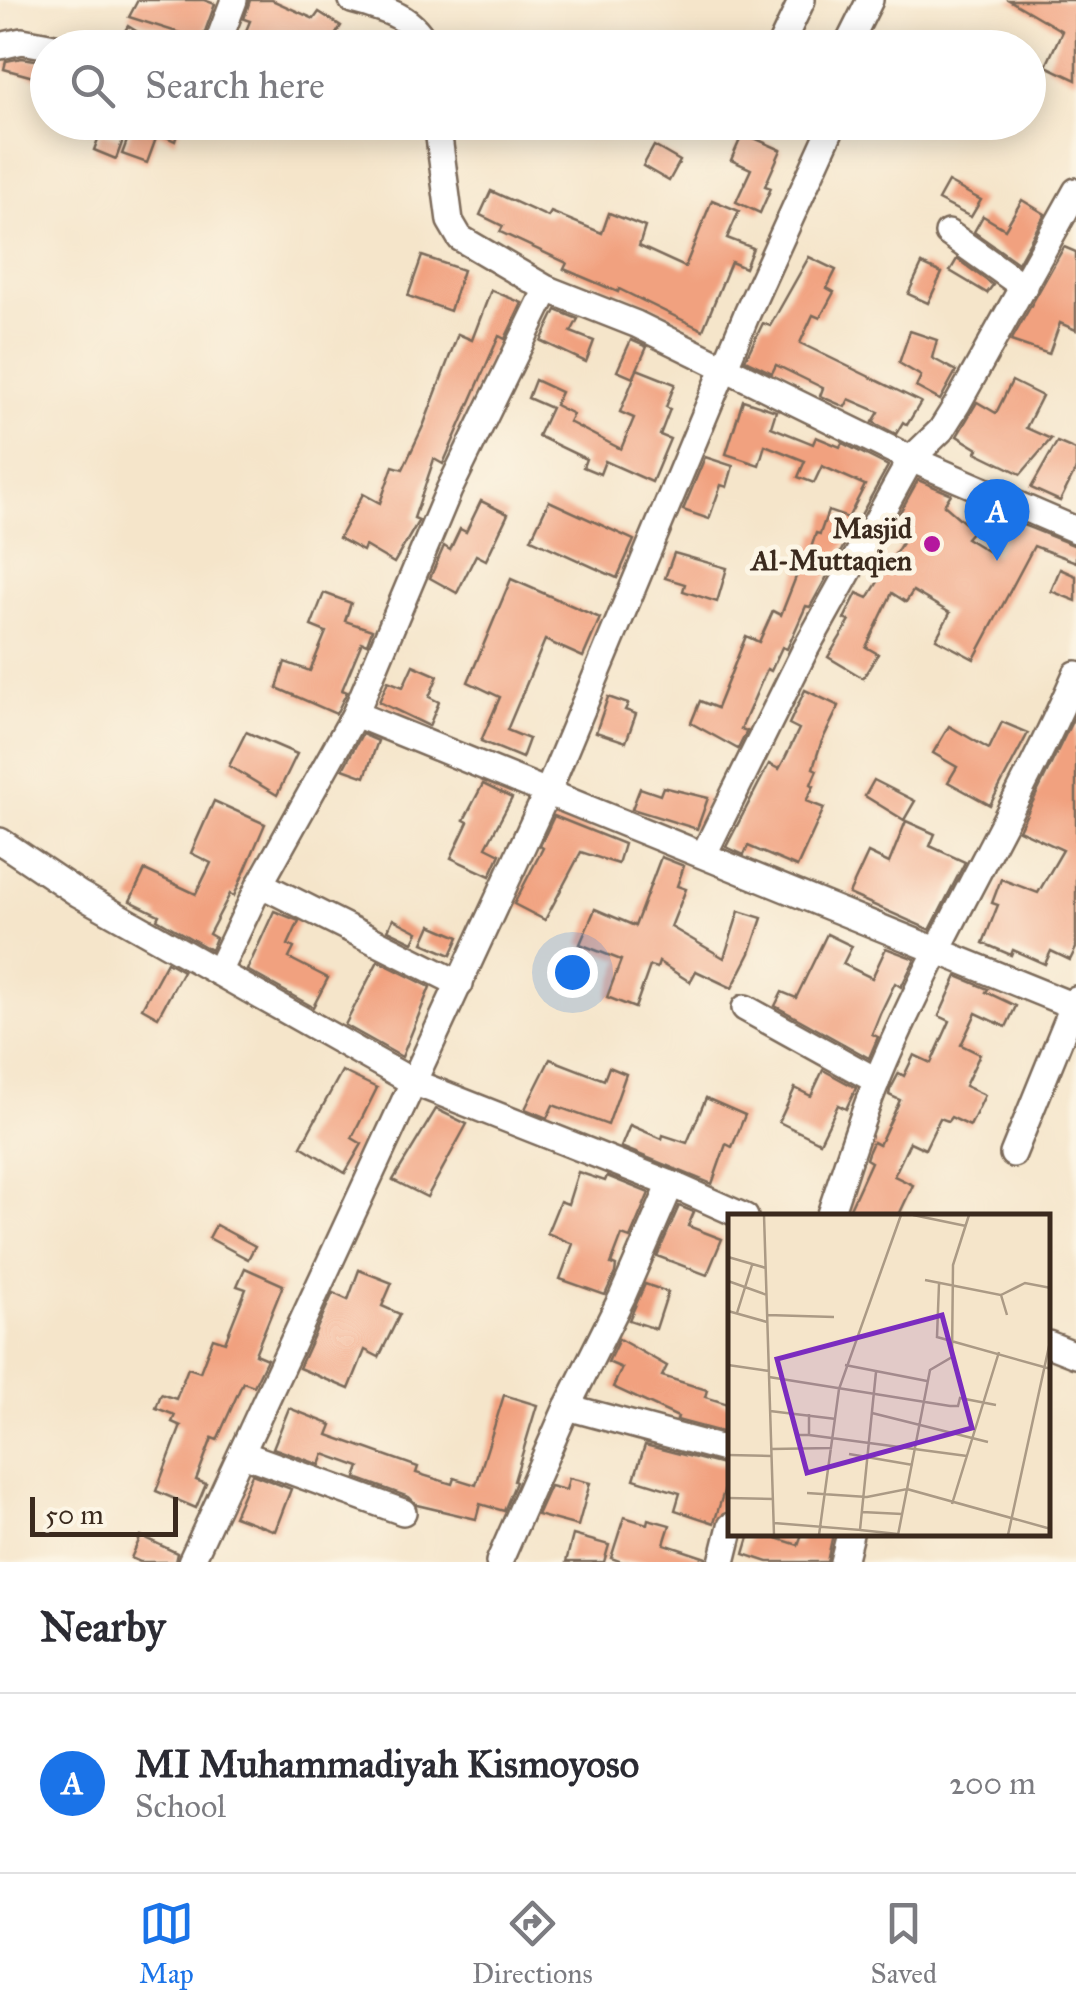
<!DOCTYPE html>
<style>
:root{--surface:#fff;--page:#f7f7f7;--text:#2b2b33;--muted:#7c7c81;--line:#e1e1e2;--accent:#1a73e8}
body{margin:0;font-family:"IM FELL Great Primer",serif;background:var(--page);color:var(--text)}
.scale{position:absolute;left:30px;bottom:25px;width:148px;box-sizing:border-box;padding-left:10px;border:5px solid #3b2a1e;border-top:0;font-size:28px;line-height:35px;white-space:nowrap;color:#3b2a1e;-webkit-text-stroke:8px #fcf5e5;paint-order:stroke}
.you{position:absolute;left:572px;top:972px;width:35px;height:35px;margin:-25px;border:8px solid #fff;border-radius:50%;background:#1a73e8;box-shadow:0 0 0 15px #1a73e833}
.badge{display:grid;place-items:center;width:65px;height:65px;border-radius:50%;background:var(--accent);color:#fff;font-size:32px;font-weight:700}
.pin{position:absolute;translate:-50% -82px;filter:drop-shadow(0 2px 5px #0008)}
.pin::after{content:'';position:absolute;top:52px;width:35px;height:30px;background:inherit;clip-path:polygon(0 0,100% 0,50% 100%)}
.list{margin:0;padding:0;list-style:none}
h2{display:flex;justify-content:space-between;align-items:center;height:130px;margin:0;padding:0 40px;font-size:42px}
h2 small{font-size:32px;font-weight:400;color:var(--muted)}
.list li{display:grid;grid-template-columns:65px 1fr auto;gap:30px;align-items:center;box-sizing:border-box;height:180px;padding:0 40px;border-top:2px solid var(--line)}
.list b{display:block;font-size:38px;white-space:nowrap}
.list p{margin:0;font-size:32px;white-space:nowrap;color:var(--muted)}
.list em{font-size:32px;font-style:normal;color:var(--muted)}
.icon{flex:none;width:55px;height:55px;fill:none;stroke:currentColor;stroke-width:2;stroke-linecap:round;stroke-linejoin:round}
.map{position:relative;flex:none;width:1076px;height:1562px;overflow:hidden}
.search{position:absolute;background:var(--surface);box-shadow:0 5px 25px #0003;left:30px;right:30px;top:30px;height:110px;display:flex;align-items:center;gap:25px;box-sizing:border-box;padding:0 35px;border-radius:55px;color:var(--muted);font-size:38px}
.sheet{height:310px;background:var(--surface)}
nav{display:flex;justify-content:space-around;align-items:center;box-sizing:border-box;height:140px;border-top:2px solid var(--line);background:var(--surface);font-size:28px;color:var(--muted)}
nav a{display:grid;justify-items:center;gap:5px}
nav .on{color:var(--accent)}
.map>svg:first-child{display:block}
</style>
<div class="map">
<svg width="1076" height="1562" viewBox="0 0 1076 1562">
<rect width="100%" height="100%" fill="#fcf5e5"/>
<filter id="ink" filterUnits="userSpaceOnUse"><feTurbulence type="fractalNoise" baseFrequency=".01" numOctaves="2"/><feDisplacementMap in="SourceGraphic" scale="20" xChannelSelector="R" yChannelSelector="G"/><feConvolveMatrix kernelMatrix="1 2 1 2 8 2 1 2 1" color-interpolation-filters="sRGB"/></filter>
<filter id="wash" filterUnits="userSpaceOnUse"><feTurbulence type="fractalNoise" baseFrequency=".0048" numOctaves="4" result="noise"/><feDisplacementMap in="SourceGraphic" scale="40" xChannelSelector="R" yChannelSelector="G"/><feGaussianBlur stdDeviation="2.25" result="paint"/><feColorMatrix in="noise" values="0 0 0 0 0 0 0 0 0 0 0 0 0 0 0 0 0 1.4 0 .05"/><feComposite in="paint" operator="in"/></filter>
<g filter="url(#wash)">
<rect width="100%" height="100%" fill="#f5e5ca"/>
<g id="blocks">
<g fill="#f1a17f">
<path d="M138 0H204L215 4 202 40 129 17Z"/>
<path d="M250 0H272L314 19 319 12 341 26 327 48H304L287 36 282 48H239L250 21 244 19Z"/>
<path d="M1009 0H1076V80L1046 66 1062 31Z"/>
<path d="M128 26 164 48H114Z"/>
<path d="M22 58 48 62V81L4 69 6 61Z"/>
<path d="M134 122H181L175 141 158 133 147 163 122 154Z"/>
<path d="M101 131 123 140 116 159 94 150Z"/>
<path d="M743 133 781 150 765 186 771 188 760 213 736 202 751 169 731 160Z"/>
<path d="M654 146 680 161 669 181 643 166Z"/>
<path d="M948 182 981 200 971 217 938 200Z"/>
<path d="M491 191 548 217 551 212 602 233 609 213 645 227 639 246 685 267 712 200 739 211 727 238 753 248 745 268 731 262 703 330 619 289 618 292 564 269 567 263 500 232 503 226 480 215Z"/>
<path d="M1022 200 1045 214 1018 263 974 232 983 216 1005 229Z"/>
<path d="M1064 247 1076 252V330L1060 323 1049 354 1011 341Z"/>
<path d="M422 256 463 270 450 311 408 296Z"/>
<path d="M809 257 836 270 827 288 834 292 820 318 813 315 800 343 921 402 907 425 903 422 896 434 873 422 879 412 849 399 845 407 820 396 823 388 776 365 772 373 745 360 763 323 770 326Z"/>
<path d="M957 259 993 285 987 293 950 271Z"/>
<path d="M922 264 942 273 928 303 908 294Z"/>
<path d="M491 290 522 303 505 339 499 336 443 464 434 459 414 518 419 520 394 563 365 546 363 551 339 538 363 494 380 503 393 466 403 469 424 424 458 334 472 340Z"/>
<path d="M556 310 578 319 571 332 594 341 586 362 541 341Z"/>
<path d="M910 331 937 340 932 358 956 371 940 400 916 387 921 376 899 363Z"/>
<path d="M631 340 647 347 637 369 675 384 666 407 670 409 660 435 670 439 652 482 605 461 600 474 583 467 586 459 538 436 551 408 528 398 535 380 561 392 555 405 573 414 569 422 621 449 634 418 620 412 637 370 633 378 617 371Z"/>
<path d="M1012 381 1042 396 1026 428 1051 439 1021 474 976 452 978 449 957 436 977 402 996 413Z"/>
<path d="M743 400 776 411 771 427 813 444 816 437 840 447 842 443 888 466 810 607 806 606 787 649 782 647 771 671 767 669 741 729 747 731 738 749 691 723 700 701 717 708 746 636 759 642 773 611 781 615 803 559 807 560 816 533 820 534 828 511 848 518 865 485 822 466 814 483 798 477 805 461 765 445 759 465 726 454Z"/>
<path d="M1057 442 1076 450V469L1060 501 1031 488Z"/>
<path d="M705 457 733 466 727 487 721 485 709 519 683 510Z"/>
<path d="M918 480 951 494 944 505 973 530 966 538 994 555 1013 521 1076 546V562L1034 546 974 659 936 639 950 613 913 591 906 602 892 593 866 647 878 654 863 678 828 657 850 621 844 619 857 593 868 598 902 543 888 534Z"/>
<path d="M481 501 508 514 486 560 476 555 457 593 430 578 444 546 450 550 460 529 466 532Z"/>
<path d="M549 501 634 540 617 578 531 539Z"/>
<path d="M674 553 727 568 717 602 683 591 685 584 665 578Z"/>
<path d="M1060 569 1076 576V601L1051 591Z"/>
<path d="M511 579 600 618 583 657 545 640 507 730 529 739 522 758 481 741 500 697 468 682Z"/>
<path d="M324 593 351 603 345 621 372 630 367 644 362 642 342 690 347 692 336 714 277 688 285 662 310 671 326 632 311 626Z"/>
<path d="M413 665 438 676 429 697 439 702 429 726 379 702 388 681 403 687Z"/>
<path d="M805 690 839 706 821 743 813 768 817 770 811 784 814 786 806 801 824 808 797 867 748 846 744 855 726 847 769 764 779 769 786 756 799 729 789 724Z"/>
<path d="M608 697 628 704 625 710 636 714 626 742 596 732Z"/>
<path d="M1076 713V948L1070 960 1051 951 1045 964 1013 950 1011 955 983 943 998 905 992 903 1001 879 1038 893 1063 850 1019 830Z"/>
<path d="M1002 722 1028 733 990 805 948 782 957 767 933 753 949 726 989 749Z"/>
<path d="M246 732 297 754 277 795 229 766Z"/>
<path d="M362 734 378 741 365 777 343 769Z"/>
<path d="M874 780 915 801 904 820 865 796Z"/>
<path d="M483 784 512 798 486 847 500 854 490 876 451 858 468 822 464 820Z"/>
<path d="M663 787 708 798 697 829 632 809 640 788 660 795Z"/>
<path d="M214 801 265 824 234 896 230 894 209 934 216 938 211 950 157 919 159 915 130 901 145 870 196 894 211 863 191 853Z"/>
<path d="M554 816 624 844 618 864 581 852 545 920 514 904 543 848 540 846Z"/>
<path d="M906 821 935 834 930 846 965 862 930 930 849 894 868 853 889 863Z"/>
<path d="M661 857 684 866 677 886 686 889 671 927 724 958 739 911 762 918 750 953 732 988 696 971 690 982 659 962 657 968 650 966 635 1008 607 997 621 960 580 944 595 909 635 926Z"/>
<path d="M274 911 299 921 288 945 294 948 289 958 328 978 313 1007 247 970Z"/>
<path d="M393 919 418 932 413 942 388 930Z"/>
<path d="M431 925 459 937 451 955 423 943Z"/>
<path d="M827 934 852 946 843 964 872 978 886 948 915 959 901 987 895 983 880 1014 872 1034 878 1037 869 1058 775 1006 782 992 796 998Z"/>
<path d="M378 961 430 987 402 1057 345 1025Z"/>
<path d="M167 962 183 971 158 1017 142 1008Z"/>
<path d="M957 976 988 989 986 992 1016 1006 1006 1027 976 1013 961 1045 980 1054 965 1086 985 1095 970 1126 951 1117 948 1121 940 1118 925 1149 910 1142 894 1176 913 1185 898 1217H846L871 1162 866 1159 868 1153 873 1142 879 1145 900 1100 889 1095 890 1090 899 1073 904 1076 914 1055 931 1063 950 1021 939 1016Z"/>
<path d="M550 1059 604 1080 609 1067 626 1074 608 1125 553 1105 547 1118 525 1109Z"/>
<path d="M823 1070 856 1088 846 1109 838 1105 820 1142 779 1122 795 1088 811 1096Z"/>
<path d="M342 1071 377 1088 352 1138 362 1144 345 1173 301 1146Z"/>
<path d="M706 1098 745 1115 732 1147 726 1144 712 1184 621 1147 630 1125 662 1139 663 1135 687 1143Z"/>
<path d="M436 1109 467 1124 427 1197 393 1180Z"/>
<path d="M578 1172 605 1181 607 1176 649 1193 630 1238 622 1235 611 1264 616 1266 615 1273 605 1295 560 1279 573 1244 547 1233 560 1201 568 1204Z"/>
<path d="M679 1206 694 1212 688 1226 722 1239 707 1275 657 1256Z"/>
<path d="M216 1225 255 1246 248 1259 209 1238Z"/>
<path d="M245 1268 283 1285 255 1354 267 1359 254 1386 243 1382 217 1440 212 1438 196 1480 206 1484 196 1508 156 1491 181 1426 172 1422 175 1415 156 1408 161 1394 176 1399 188 1368 200 1372 213 1338 225 1342 246 1289 237 1286Z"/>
<path d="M359 1270 392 1283 382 1306 400 1314 379 1357 365 1350 349 1389 299 1368 333 1293 348 1300Z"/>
<path d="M645 1284 668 1292 656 1329 629 1320Z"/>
<path d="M619 1339 667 1366 662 1376 707 1390 705 1397 731 1405 729 1434 677 1420 678 1417 613 1387 622 1368 608 1362Z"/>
<path d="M504 1395 537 1405 514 1481 516 1482 504 1511 480 1504 476 1519 417 1505 409 1497 356 1478 360 1467 324 1454 320 1465 273 1448 289 1408 332 1425 328 1435 418 1467 416 1473 452 1484 454 1478 476 1485Z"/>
<path d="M645 1445 731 1467V1490L725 1488 714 1523 675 1510 680 1493 634 1479Z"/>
<path d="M252 1474 291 1489 275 1531 234 1516Z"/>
<path d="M569 1478 590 1483 578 1526 537 1515 550 1486 566 1490Z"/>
<path d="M624 1517 647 1524 648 1519 670 1525 664 1544 706 1558V1562H622L611 1558Z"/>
<path d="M750 1534H764L798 1545 802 1534H833L827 1562H768L744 1554Z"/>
<path d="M573 1535 609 1545 604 1562H566Z"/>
<path d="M141 1536 177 1553 175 1562H140L131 1558Z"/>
</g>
</g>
</g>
<g filter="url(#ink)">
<use href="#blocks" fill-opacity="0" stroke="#7c6b5a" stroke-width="2.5"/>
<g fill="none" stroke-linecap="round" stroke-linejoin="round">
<defs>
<g id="minor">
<path d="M352 0C383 9 414 15 427 48"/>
<path d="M0 46 22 41 60 48"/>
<path d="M216 48 234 0"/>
<path d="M787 48 782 42 802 0"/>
<path d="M846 48 870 0"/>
<path d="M437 122 450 221 460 238 547 289 636 324 911 459 1076 530"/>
<path d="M948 233 1024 287"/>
<path d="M355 714 1076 1007"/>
<path d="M0 841 79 894 413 1082 671 1184 745 1217"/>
<path d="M704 854 805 650 911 459 941 430 958 403 1076 191"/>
<path d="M260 884 460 984"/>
<path d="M218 972 260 884 355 714 449 490 547 289"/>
<path d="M745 1008 877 1081"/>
<path d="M1013 1154 1076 999"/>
<path d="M829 1217C845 1171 859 1124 877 1080 935 940 1016 812 1076 674"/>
<path d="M1048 1344 1076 1355"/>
<path d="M567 1407 731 1451"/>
<path d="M243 1454 403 1512"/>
<path d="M191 1562 548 791 746 316 834 122"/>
<path d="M499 1562 567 1407 622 1297 671 1184"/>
<path d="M722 1562 731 1526"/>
<path d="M843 1562 850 1534"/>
</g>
</defs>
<use href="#minor" stroke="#7c6b5a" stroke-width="30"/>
<use href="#minor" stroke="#fff" stroke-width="25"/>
</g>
</g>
<circle fill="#b5179e" stroke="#fcf5e5" stroke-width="4" cx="932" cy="544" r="10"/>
<g text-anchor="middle" stroke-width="10" stroke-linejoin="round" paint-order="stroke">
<g font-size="28" font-weight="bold" fill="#3b2a1e" stroke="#fcf5e5" text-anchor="end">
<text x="912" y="538">Masjid<tspan x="912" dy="32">Al-Muttaqien</tspan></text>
</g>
</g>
<g transform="translate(728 1214)">
<rect width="322" height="322" fill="#f5e5ca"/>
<path fill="none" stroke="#ab9a85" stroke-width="2.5" d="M36 1 46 321M185 1 238 12M241 1 225 51 224 143 202 156 179 275 323 315M0 43 38 54M197 66 273 81 279 101M0 67 39 81M211 70 209 123 323 155M273 81 297 69 323 74M0 97 39 108M9 99 24 51M39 101 106 103M0 151 41 157M117 151 199 167M41 163 222 192H230L232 184 268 191M42 197 108 205M144 199 260 228M68 221H81V200M81 221 239 242M43 235 104 234M121 240 185 251M0 241 43 242M79 279 139 283 179 275 170 321M0 284 45 285M224 290 271 138M134 298 174 300M46 309 132 316 148 158M132 316 170 320M91 321 111 175 173 1M280 321 323 123"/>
<path fill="#7b2cbf" fill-opacity="0.15" stroke="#7b2cbf" stroke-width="5" d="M214 101 244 214 79 259 49 145Z"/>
<rect width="322" height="322" fill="none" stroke="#3b2a1e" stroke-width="5"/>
</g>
</svg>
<div class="scale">50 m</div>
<div class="you"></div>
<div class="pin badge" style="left:997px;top:561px">A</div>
<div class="search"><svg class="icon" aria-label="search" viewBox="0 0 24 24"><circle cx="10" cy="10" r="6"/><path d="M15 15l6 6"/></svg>Search here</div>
</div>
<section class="sheet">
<h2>Nearby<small></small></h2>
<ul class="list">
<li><span class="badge">A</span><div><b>MI Muhammadiyah Kismoyoso</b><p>School</p></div><em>200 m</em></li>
</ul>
</section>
<nav>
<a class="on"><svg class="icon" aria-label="map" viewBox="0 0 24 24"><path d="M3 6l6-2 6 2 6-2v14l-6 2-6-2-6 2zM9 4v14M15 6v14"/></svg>Map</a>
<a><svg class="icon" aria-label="directions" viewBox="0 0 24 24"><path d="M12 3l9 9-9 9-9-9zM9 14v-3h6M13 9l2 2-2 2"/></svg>Directions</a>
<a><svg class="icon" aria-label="saved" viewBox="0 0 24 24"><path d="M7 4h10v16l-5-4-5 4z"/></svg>Saved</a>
</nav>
